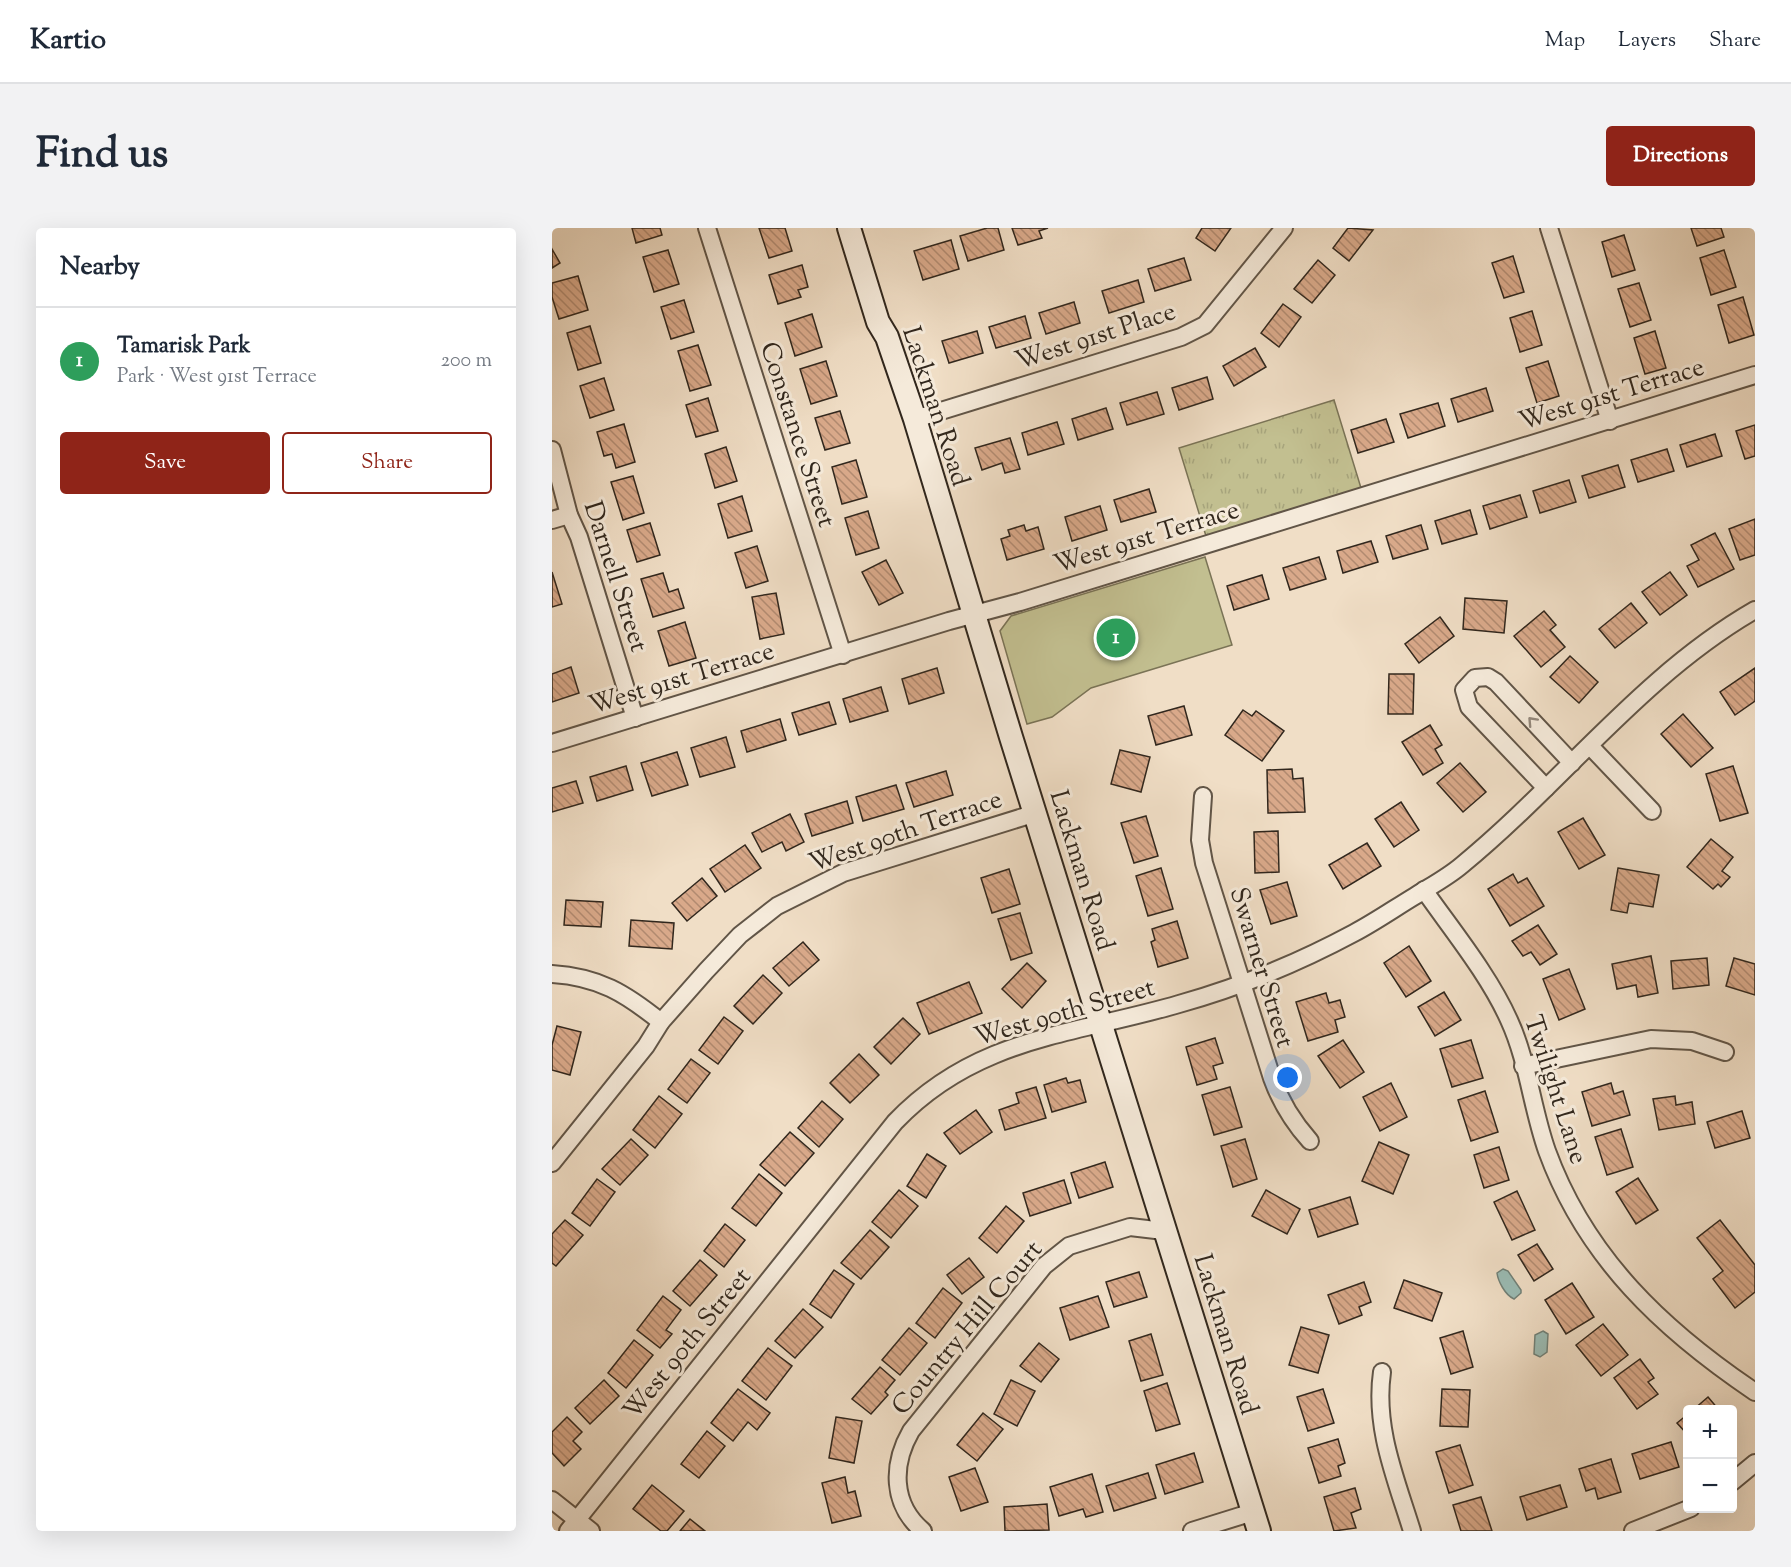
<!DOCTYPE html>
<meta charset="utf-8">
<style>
:root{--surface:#fff;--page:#f2f2f3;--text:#1f2937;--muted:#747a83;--line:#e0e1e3;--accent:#8f2418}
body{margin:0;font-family:"Sorts Mill Goudy",serif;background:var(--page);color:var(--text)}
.controls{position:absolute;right:18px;bottom:18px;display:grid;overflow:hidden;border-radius:6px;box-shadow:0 6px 24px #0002}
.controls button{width:54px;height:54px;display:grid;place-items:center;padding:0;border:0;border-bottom:2px solid var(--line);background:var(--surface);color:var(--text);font:30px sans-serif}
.you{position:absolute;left:736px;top:850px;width:21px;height:21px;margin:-15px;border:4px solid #fff;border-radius:50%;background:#1a73e8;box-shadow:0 0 0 9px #1a73e833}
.badge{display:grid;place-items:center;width:39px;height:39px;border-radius:50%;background:var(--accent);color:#fff;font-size:20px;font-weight:700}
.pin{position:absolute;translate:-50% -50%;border:3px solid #fff;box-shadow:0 2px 6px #0006}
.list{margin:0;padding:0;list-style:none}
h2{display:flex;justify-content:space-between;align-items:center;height:78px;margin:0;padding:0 24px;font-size:26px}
h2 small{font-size:20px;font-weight:400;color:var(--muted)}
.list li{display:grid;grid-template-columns:39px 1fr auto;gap:18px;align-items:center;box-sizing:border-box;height:108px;padding:0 24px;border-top:2px solid var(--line)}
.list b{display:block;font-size:22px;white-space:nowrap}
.list p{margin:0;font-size:20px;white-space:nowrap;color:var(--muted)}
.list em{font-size:20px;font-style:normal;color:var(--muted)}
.actions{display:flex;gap:12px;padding:18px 24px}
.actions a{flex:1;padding:14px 0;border:2px solid var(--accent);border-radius:6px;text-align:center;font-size:21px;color:var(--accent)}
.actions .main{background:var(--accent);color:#fff}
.map{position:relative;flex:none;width:1203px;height:1303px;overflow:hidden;border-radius:6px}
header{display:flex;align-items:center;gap:36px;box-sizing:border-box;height:84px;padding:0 30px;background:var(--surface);border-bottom:2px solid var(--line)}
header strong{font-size:28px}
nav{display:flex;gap:33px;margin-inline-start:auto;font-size:21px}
.intro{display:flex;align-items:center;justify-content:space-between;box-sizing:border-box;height:144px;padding:0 36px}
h1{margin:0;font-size:42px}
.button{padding:15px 27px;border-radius:6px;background:var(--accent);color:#fff;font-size:21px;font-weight:700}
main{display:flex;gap:36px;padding:0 36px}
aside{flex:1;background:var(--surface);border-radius:6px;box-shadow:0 6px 24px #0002}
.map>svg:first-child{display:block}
</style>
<header>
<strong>Kartio</strong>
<nav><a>Map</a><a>Layers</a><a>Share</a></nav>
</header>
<div class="intro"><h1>Find us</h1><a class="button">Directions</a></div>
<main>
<aside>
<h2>Nearby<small></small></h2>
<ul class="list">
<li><span class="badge" style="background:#2e9e5b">1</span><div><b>Tamarisk Park</b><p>Park · West 91st Terrace</p></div><em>200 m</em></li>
</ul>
<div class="actions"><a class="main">Save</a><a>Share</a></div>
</aside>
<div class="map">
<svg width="1203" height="1303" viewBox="0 0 1203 1303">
<defs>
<pattern id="grass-tufts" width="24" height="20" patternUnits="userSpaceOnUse" patternTransform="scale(1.5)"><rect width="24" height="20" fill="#c2bf90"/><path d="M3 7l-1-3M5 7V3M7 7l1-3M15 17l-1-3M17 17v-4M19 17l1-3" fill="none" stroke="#a7a47c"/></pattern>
<pattern id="building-back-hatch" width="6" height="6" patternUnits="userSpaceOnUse" patternTransform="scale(1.5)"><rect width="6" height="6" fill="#d9a98a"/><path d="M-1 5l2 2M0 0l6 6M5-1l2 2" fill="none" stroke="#b18a70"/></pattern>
</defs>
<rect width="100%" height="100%" fill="#f0dec6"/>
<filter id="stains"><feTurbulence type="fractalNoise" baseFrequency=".00333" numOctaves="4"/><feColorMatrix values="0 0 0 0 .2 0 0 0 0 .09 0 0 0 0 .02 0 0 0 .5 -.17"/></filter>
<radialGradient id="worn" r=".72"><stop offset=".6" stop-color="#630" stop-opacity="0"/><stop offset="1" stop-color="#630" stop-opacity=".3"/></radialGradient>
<path fill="url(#grass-tufts)" stroke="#7a7356" stroke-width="1.5" d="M782 172 809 260 654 308 627 220Z"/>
<path fill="#c2bf90" stroke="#7a7356" stroke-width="1.5" d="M653 329 680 417 539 460 500 489 475 496 448 403 459 388Z"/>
<g fill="#9abcb5" stroke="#708078" stroke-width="1.5">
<path d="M951 1041 956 1043 969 1062V1065L962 1071C953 1067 946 1053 945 1045Z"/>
<path d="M991 1103 996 1106 995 1124 988 1129 982 1126 983 1107Z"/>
</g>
<g fill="url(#building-back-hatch)" stroke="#31271d" stroke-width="1.5">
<path d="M80 0H108L110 7 84 15Z"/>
<path d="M207 0H233L240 23 217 30Z"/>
<path d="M435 0H446L452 22 416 33 408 8Z"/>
<path d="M460 0H496L487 3 490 10 466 17Z"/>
<path d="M650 0H679L663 23 644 10Z"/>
<path d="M796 0 821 2 797 33 781 20Z"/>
<path d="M1139 0H1169L1172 9 1145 18Z"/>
<path d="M1072 7 1083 42 1060 49 1050 14Z"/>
<path d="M399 12 407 41 371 52 362 23Z"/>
<path d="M0 21 8 35 0 40Z"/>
<path d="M116 22 127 56 102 64 91 29Z"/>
<path d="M1172 22 1184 59 1159 67 1148 30Z"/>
<path d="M961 28 972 64 952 70 940 35Z"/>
<path d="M632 30 639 52 603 63 596 41Z"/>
<path d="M766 32 783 47 760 75 742 61Z"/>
<path d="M250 37 256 59 246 62 249 69 226 76 217 47Z"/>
<path d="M26 48 36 82 7 91 0 69V55Z"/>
<path d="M586 52 592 74 557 85 550 63Z"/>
<path d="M1087 55 1099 92 1078 99 1066 61Z"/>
<path d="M1191 69 1202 107 1177 115 1166 77Z"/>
<path d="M132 72 142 104 119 111 109 79Z"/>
<path d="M522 74 528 95 494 106 487 85Z"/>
<path d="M731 76 749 89 727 119 709 105Z"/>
<path d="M980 83 990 117 968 124 958 90Z"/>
<path d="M260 86 270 119 243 128 233 95Z"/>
<path d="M473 88 479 110 444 120 437 99Z"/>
<path d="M38 98 49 135 26 142 15 105Z"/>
<path d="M425 103 431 125 397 135 390 113Z"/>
<path d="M1103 103 1114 140 1093 146 1082 110Z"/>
<path d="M146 117 159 157 138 163 126 123Z"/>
<path d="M703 120 714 139 682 158 671 138Z"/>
<path d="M274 133 285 168 259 176 248 141Z"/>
<path d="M996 133 1007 168 985 175 974 140Z"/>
<path d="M655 149 661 171 627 182 620 160Z"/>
<path d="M52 150 62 182 38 190 28 158Z"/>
<path d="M934 160 941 183 906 194 899 171Z"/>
<path d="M605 164 612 186 575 197 568 175Z"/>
<path d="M156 170 166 203 144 209 134 177Z"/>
<path d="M886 175 893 198 856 210 848 186Z"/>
<path d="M554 180 561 201 526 212 520 191Z"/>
<path d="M288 183 298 215 273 222 263 190Z"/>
<path d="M834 191 842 214 806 225 799 202Z"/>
<path d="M505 194 512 216 476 227 470 205Z"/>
<path d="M72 196 83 234 64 240 60 226 52 228 45 204Z"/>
<path d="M1203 197V228L1193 231 1184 203Z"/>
<path d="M1163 206 1170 228 1135 239 1128 217Z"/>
<path d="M458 210 468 241 453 245 450 235 430 242 423 220Z"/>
<path d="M174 219 185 253 163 260 153 226Z"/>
<path d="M1115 221 1122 243 1086 254 1079 232Z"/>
<path d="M304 232 315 269 290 276 280 239Z"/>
<path d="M1066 237 1073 259 1037 270 1030 248Z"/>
<path d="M81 248 92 285 71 292 59 254Z"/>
<path d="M1017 252 1024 274 988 285 981 263Z"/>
<path d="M597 261 604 284 569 294 562 272Z"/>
<path d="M968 267 975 289 938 301 931 278Z"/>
<path d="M190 268 200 303 176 310 166 276Z"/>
<path d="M548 278 555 302 520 313 513 289Z"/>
<path d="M918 282 925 306 890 316 883 293Z"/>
<path d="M316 283 327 320 304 327 293 290Z"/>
<path d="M1203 291V327L1188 332 1177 301Z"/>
<path d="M98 295 108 327 85 334 75 302Z"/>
<path d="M472 297 474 303 486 299 492 321 455 332 449 311 458 308 456 302Z"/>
<path d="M869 297 876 321 841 331 834 308Z"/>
<path d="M1163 305 1182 341 1146 359 1135 338 1147 332 1139 317Z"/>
<path d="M819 313 826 334 791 345 785 323Z"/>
<path d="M205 318 216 353 194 360 183 325Z"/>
<path d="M767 329 774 351 738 362 731 340Z"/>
<path d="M334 332 351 365 327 377 310 344Z"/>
<path d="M0 344 10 376 0 379Z"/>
<path d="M1118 344 1135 367 1108 387 1090 364Z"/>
<path d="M111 345 117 364 126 361 132 380 101 389 89 351Z"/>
<path d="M710 347 717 371 682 382 675 358Z"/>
<path d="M224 365 232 406 208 411 200 369Z"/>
<path d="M913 370 955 373 952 405 911 401Z"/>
<path d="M1079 375 1095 395 1063 420 1047 401Z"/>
<path d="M992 383 1004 397 998 402 1013 419 989 439 962 408Z"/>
<path d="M888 389 902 408 867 435 853 416Z"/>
<path d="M133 394 144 430 117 438 106 403Z"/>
<path d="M1018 428 1046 454 1027 475 998 449Z"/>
<path d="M19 439 27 465 0 474V446Z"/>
<path d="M385 440 392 465 357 476 350 451Z"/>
<path d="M1203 440V473L1183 487 1168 464Z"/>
<path d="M837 446H862L861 486H836Z"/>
<path d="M329 459 336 483 298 494 291 471Z"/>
<path d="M277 474 284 496 247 507 240 485Z"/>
<path d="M632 478 640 507 604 517 596 488Z"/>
<path d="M691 482 700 488 704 483 732 503 710 533 673 507Z"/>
<path d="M1131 486 1161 520 1139 539 1109 506Z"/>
<path d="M228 491 234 512 195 524 189 503Z"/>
<path d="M878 497 890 517 883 521 891 535 871 547 850 514Z"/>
<path d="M174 509 183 539 148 549 139 520Z"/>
<path d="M568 522 598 529 589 564 559 556Z"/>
<path d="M125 524 136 557 100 568 89 535Z"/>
<path d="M908 535 934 564 911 584 885 555Z"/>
<path d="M74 538 81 562 45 573 38 549Z"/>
<path d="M1181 538 1196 585 1168 593 1154 546Z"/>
<path d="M740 541 741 551 751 550 753 584 716 585 715 542Z"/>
<path d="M394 543 401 567 362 579 354 555Z"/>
<path d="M24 553 31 575 0 584V560Z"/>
<path d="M344 557 352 581 311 593 304 569Z"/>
<path d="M295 573 301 595 260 608 253 586Z"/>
<path d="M849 574 867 602 842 619 823 591Z"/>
<path d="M238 586 252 614 234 623 230 614 210 624 200 605Z"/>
<path d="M594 588 606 628 582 635 569 595Z"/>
<path d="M1031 590 1053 627 1027 641 1006 604Z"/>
<path d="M726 603 727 644 703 645 702 604Z"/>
<path d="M1159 611 1181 629 1170 643 1178 649 1169 659 1166 656 1161 661 1135 639Z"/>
<path d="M815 615 829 638 791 661 777 637Z"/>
<path d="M193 617 209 640 173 664 158 641Z"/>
<path d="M609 640 621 681 596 688 584 648Z"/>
<path d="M1066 640 1107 647 1101 679 1077 675 1075 685 1059 682Z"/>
<path d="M457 641 468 676 440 685 429 650Z"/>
<path d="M961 646 966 655 975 650 992 678 958 698 936 661Z"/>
<path d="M150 650 165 668 135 693 120 675Z"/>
<path d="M735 654 745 688 719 696 708 662Z"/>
<path d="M14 672 51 674 49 699 12 697Z"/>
<path d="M468 685 480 725 459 732 446 691Z"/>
<path d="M79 692 122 695 120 721 77 718Z"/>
<path d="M625 693 636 730 606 739 599 714 603 712 600 701Z"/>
<path d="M986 697 1005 726 988 737 979 724 971 728 960 713Z"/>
<path d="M251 714 267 732 237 758 221 740Z"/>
<path d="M857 718 879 753 854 769 832 735Z"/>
<path d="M1099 728 1106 765 1086 769 1084 757 1065 761 1060 736Z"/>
<path d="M1155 730 1157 757 1121 761 1119 733Z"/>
<path d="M1182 730 1203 736V767L1174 758Z"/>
<path d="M475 735 494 753 470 780 450 761Z"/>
<path d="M1017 741 1033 781 1007 792 991 751Z"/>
<path d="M211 747 230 765 201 796 182 778Z"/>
<path d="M417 754 430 785 377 806 365 775Z"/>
<path d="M892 764 909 792 883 808 866 779Z"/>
<path d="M774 765 777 775 788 772 793 789 783 792 786 804 756 813 744 774Z"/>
<path d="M172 789 191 803 166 836 147 822Z"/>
<path d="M351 790 368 806 339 836 322 819Z"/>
<path d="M5 798 29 804 18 847 0 842V817Z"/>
<path d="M663 810 671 835 661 838 665 851 645 857 634 819Z"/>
<path d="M791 812 812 844 788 860 766 828Z"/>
<path d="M919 812 931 850 900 859 888 821Z"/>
<path d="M307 826 327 847 298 875 278 855Z"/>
<path d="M139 831 158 845 135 875 116 861Z"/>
<path d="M514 850 516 855 528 852 534 874 500 884 492 857Z"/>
<path d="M839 855 855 889 828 903 811 869Z"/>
<path d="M1059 855 1062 866 1071 863 1078 887 1040 898 1030 864Z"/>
<path d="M484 859 494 890 453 902 447 882 467 875 464 865Z"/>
<path d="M678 859 690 899 662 907 650 867Z"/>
<path d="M933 863 946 904 919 913 906 872Z"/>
<path d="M107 868 130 886 103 920 81 902Z"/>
<path d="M1123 868 1124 877 1140 874 1143 896 1107 902 1101 871Z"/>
<path d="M270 873 291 891 267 919 246 900Z"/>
<path d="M424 882 440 904 408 926 392 905Z"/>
<path d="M1190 883 1198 910 1163 920 1155 894Z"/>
<path d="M1069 901 1081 939 1055 947 1043 909Z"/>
<path d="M238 904 262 925 233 958 208 937Z"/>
<path d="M79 911 96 927 68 957 50 941Z"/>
<path d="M693 911 705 951 681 959 669 918Z"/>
<path d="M827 914 857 927 841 966 810 953Z"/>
<path d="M947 919 957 952 932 960 922 927Z"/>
<path d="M375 926 394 938 374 970 355 958Z"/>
<path d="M553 934 561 959 527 970 519 945Z"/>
<path d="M207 946 230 965 204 998 180 980Z"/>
<path d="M1086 950 1106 982 1084 996 1064 964Z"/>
<path d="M45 951 63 964 38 998 20 985Z"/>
<path d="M512 952 519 975 478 988 471 965Z"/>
<path d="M347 962 366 978 339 1010 320 994Z"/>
<path d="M714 962 748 981 735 1006 700 988Z"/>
<path d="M965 963 983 1002 960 1012 942 974Z"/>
<path d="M798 969 806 996 766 1009 757 982Z"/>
<path d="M454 978 472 993 445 1025 427 1010Z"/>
<path d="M13 992 31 1007 4 1038 0 1035V1006Z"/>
<path d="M1168 992 1203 1037V1064L1183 1080 1161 1051 1171 1043 1145 1010Z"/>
<path d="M173 996 193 1012 172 1039 152 1023Z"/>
<path d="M318 1002 337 1019 309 1051 289 1035Z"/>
<path d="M985 1016 1001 1041 982 1053 966 1027Z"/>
<path d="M417 1030 432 1049 410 1066 395 1047Z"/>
<path d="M148 1032 165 1047 138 1078 121 1063Z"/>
<path d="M282 1042 302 1056 279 1090 258 1076Z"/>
<path d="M587 1044 595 1069 562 1079 554 1054Z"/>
<path d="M852 1052 890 1065 880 1093 842 1080Z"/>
<path d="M812 1054 819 1074 807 1079 810 1087 787 1096 776 1067Z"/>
<path d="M1020 1055 1042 1089 1014 1106 993 1072Z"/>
<path d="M391 1060 410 1075 383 1110 364 1095Z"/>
<path d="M111 1068 129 1082 114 1102 120 1106 108 1120 85 1102Z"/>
<path d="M546 1068 557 1099 518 1112 508 1080Z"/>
<path d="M251 1081 271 1099 243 1130 223 1113Z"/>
<path d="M1051 1096 1076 1127 1049 1148 1024 1117Z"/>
<path d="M749 1099 777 1107 766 1145 737 1137Z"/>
<path d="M357 1100 375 1115 348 1147 330 1132Z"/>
<path d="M911 1103 921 1139 899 1146 888 1110Z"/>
<path d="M599 1106 611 1147 589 1153 577 1113Z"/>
<path d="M82 1112 101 1127 74 1160 56 1145Z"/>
<path d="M487 1115 507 1131 489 1154 468 1138Z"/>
<path d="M216 1120 240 1138 214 1172 190 1153Z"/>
<path d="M1088 1131 1102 1150 1096 1154 1106 1166 1085 1181 1062 1150Z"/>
<path d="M328 1139 343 1152 333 1164 336 1167 319 1186 300 1171Z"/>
<path d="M52 1152 67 1168 38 1196 23 1180Z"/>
<path d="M459 1152 483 1163 465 1198 442 1186Z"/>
<path d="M615 1155 628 1196 604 1203 592 1163Z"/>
<path d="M186 1161 218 1185 205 1202 196 1194 181 1213 159 1195Z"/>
<path d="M771 1161 782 1195 756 1203 745 1169Z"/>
<path d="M890 1161 918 1162 916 1199 888 1198Z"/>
<path d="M1156 1169 1167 1182H1141Z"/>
<path d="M431 1185 451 1201 425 1233 405 1217Z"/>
<path d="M1136 1186V1207L1125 1195Z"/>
<path d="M15 1189 30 1204 21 1213 29 1221 12 1238 0 1225V1204Z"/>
<path d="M284 1189 310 1193 302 1235 277 1230Z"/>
<path d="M155 1203 173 1218 147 1250 129 1236Z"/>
<path d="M786 1211 793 1235 786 1238 789 1248 767 1255 756 1220Z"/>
<path d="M1119 1214 1127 1239 1088 1251 1080 1226Z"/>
<path d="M908 1217 921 1257 897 1265 884 1224Z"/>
<path d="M642 1225 651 1254 613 1266 604 1237Z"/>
<path d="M1059 1231 1069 1264 1046 1271 1043 1260 1034 1263 1027 1241Z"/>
<path d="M423 1240 436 1274 409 1283 397 1249Z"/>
<path d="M596 1245 604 1270 562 1283 554 1258Z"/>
<path d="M540 1246 551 1284 534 1289 531 1281 507 1288 498 1259Z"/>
<path d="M293 1249 296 1265 303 1263 309 1288 280 1295 270 1255Z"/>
<path d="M100 1257 132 1283 115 1303H109L81 1281Z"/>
<path d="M1008 1257 1015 1279 975 1292 968 1269Z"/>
<path d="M803 1260 809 1281 799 1285 804 1300 782 1303 772 1269Z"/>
<path d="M929 1269 940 1303H909L901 1277Z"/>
<path d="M495 1276 497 1302 453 1303 452 1279Z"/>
<path d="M138 1291 153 1303H128Z"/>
</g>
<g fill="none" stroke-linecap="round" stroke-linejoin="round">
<defs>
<g id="minor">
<path d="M155 0 291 427"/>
<path d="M997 0 1058 193"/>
<path d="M363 191 629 109 653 97 732 0"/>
<path d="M0 222 17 287 27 309 83 490"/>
<path d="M0 292 17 287"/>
<path d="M0 515 397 393 468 374 1203 147"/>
<path d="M1038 518 1100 583"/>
<path d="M994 560 917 479 912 462 923 450 936 449 944 454 1020 535"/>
<path d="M651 568 648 612 652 635 720 850C729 875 741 894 758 913"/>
<path d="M872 662C900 702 937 747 957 792 976 833 980 881 995 923 1034 1030 1111 1102 1203 1164"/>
<path d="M0 746C47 749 73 765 109 794"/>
<path d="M971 838 1099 811 1140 813 1173 824"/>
<path d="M0 935 94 818 109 794 154 743 188 707 225 678 291 645 484 585"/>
<path d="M830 1144C822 1200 844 1251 860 1303"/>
<path d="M1180 1254 1203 1235"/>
<path d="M0 1272 39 1303"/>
<path d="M16 1303 343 894C424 809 521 807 627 776 688 759 746 735 802 705 823 694 843 680 863 668 879 658 896 649 910 637 1010 555 1090 447 1203 382"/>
<path d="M371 1303C339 1276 340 1236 359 1203L492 1038 517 1018 578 999 612 1003"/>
<path d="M640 1303 701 1284"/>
<path d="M1081 1303 1139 1280"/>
</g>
<path id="secondary" d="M297 0 326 94 335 109 363 191 459 509 707 1303"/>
</defs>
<use href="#minor" stroke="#615547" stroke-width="20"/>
<use href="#secondary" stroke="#31271d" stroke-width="26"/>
<use href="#minor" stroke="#f5eada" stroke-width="16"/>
<use href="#secondary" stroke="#f5eada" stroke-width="22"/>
</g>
<defs><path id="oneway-chevron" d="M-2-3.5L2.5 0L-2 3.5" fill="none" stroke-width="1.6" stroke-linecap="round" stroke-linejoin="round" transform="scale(1.5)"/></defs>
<use stroke="#93887c" href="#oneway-chevron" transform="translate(980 493) rotate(-133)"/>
<g text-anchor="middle" stroke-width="6" stroke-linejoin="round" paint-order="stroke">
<g font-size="26" fill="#31271d" stroke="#f5eada">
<text transform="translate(543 107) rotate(-18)" y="9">West 91st Place</text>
<text transform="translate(1059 165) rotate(-17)" y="9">West 91st Terrace</text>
<text transform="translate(385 178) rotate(72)" y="9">Lackman Road</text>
<text transform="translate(247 206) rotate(72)" y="9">Constance Street</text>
<text transform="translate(594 308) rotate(-17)" y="9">West 91st Terrace</text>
<text transform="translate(65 348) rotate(72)" y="9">Darnell Street</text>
<text transform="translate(129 449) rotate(-17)" y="9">West 91st Terrace</text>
<text transform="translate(353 602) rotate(-19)" y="9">West 90th Terrace</text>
<text transform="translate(531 642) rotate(73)" y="9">Lackman Road</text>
<text transform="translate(711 739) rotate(73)" y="9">Swarner Street</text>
<text transform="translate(512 783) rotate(-16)" y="9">West 90th Street</text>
<text transform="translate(1005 861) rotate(72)" y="9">Twilight Lane</text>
<text transform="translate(414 1099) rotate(-50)" y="9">Country Hill Court</text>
<text transform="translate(675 1106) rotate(73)" y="9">Lackman Road</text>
<text transform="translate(134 1115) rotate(-51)" y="9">West 90th Street</text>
</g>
</g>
<rect width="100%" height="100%" filter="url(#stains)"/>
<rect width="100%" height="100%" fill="url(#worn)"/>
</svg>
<div class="controls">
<button>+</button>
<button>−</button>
</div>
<div class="you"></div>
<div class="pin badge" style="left:564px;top:410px;background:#2e9e5b">1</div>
</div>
</main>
